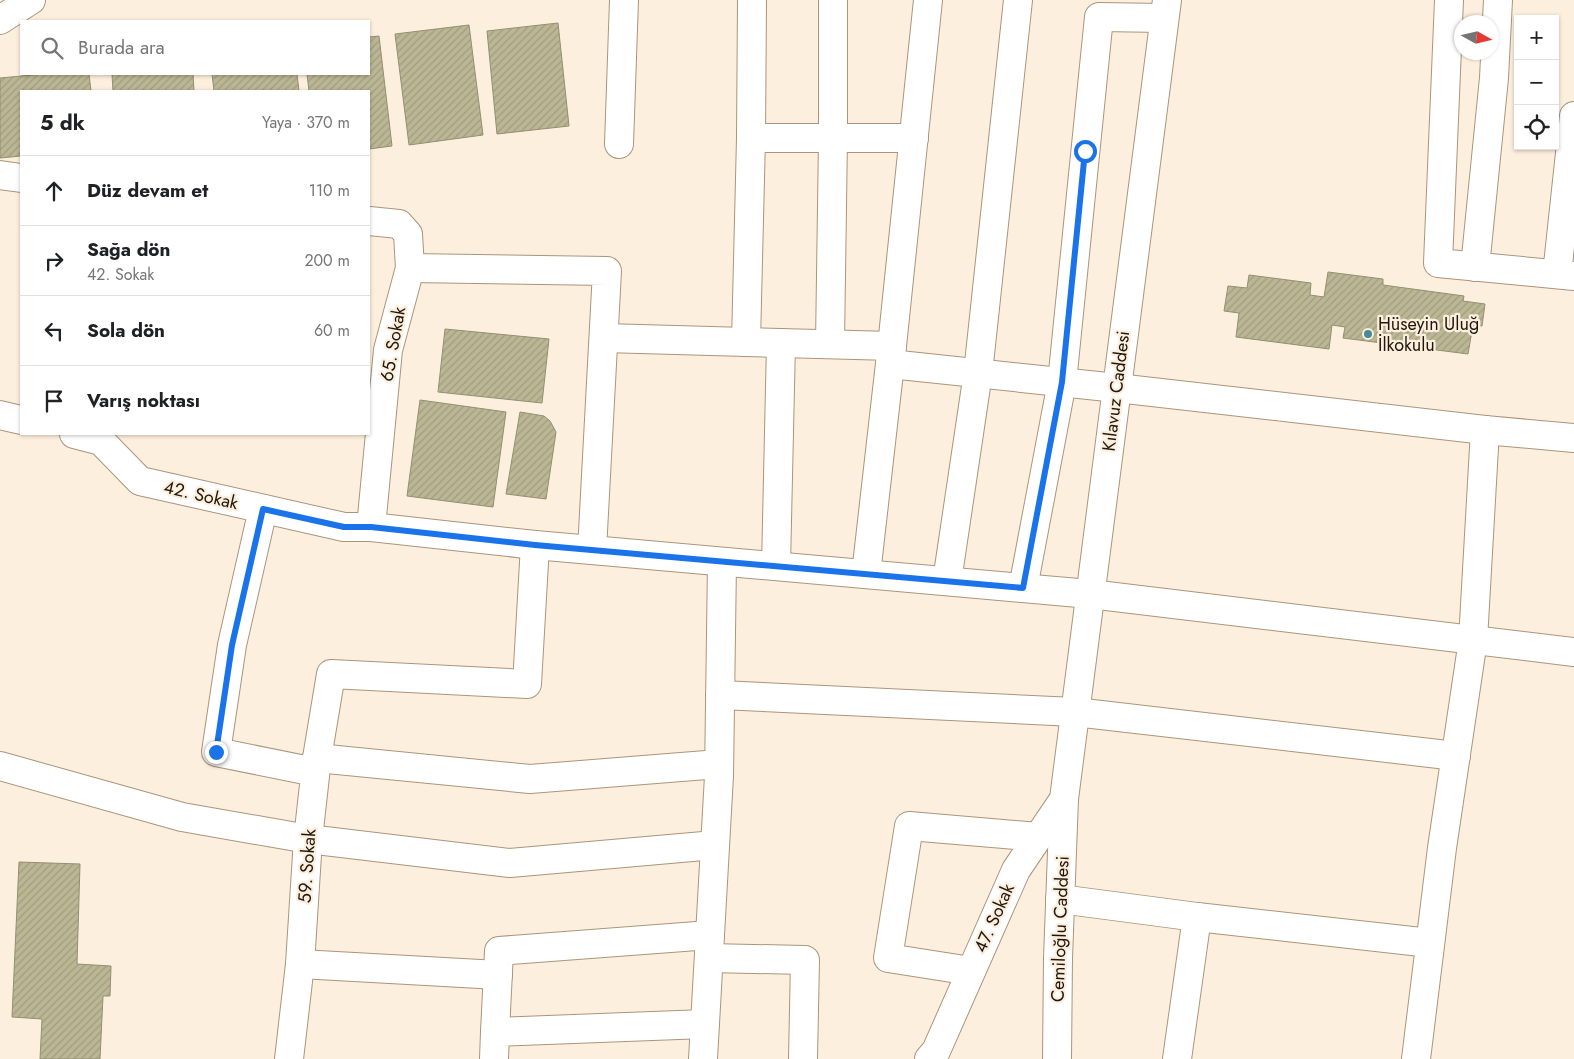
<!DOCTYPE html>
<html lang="tr">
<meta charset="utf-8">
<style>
:root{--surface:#fff;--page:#f2f2f2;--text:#202124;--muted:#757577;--line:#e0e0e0}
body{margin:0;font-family:Jost,sans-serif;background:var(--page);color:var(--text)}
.controls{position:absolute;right:15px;top:15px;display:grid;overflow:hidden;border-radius:0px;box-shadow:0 1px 4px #0004}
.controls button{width:45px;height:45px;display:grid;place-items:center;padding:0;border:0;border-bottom:1px solid var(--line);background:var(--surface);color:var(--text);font:25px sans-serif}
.compass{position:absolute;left:1454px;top:15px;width:45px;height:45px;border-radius:50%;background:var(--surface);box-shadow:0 1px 4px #0004;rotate:98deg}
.stop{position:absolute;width:15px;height:15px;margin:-11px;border:4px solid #1a73e8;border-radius:50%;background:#fff}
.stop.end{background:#1a73e8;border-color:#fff;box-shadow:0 1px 5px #0008}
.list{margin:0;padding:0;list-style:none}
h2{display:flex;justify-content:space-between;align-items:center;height:65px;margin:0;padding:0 20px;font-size:21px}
h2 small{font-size:16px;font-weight:400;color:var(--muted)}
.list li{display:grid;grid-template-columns:32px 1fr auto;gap:15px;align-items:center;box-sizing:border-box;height:70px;padding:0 20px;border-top:1px solid var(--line)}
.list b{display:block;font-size:19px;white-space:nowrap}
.list p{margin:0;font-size:16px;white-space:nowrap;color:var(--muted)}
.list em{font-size:16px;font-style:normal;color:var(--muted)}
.icon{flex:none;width:28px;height:28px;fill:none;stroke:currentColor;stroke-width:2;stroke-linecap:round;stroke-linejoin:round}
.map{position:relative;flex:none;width:1574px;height:1059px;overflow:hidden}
.search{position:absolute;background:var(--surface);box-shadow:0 1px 4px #0004;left:20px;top:20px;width:350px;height:55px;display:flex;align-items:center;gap:12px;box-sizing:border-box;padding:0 18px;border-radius:0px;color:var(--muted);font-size:19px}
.panel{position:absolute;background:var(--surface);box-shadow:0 1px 4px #0004;left:20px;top:90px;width:350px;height:345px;border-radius:0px}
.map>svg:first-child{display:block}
</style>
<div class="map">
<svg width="1574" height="1059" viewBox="0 0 1574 1059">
<defs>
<pattern id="building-hatch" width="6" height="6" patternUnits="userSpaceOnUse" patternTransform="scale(1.25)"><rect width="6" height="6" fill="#bbb795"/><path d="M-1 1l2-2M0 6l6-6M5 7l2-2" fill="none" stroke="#a09d7f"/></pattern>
</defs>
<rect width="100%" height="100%" fill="#fdefde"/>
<g fill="url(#building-hatch)" stroke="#938f6f">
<path d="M558 23 569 126 497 134 487 31Z"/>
<path d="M469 25 483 135 409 145 395 34Z"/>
<path d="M379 36 392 146 369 149V91H309L307 74H369V37Z"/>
<path d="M43 74H89L91 91H21V156L0 158V78Z"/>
<path d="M112 74H193L194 91H113Z"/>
<path d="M212 74H297L299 91H214Z"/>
<path d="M1328 272 1383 279V285L1464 296 1463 301 1485 304 1482 326 1473 325 1468 354 1343 338 1345 327 1332 325 1329 349 1236 337 1239 313 1224 311 1228 286 1247 288 1249 275 1311 283 1310 295 1324 297Z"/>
<path d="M445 329 549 339 542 403 438 392Z"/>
<path d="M420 400 506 412 493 507 407 496Z"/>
<path d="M520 412 544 416 550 421 556 432 546 499 506 494Z"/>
<path d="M19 862 80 864 77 964 111 966 110 996H103L100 1059H40L42 1019 12 1017Z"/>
</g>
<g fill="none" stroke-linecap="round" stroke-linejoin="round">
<defs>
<g id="minor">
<path d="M752 0 751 138H914"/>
<path d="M1449 0 1438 263 1574 276"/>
<path d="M619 144 624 0"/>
<path d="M0 175 21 178"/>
<path d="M369 221 399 224 408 234 410 268 388 350 371 527"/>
<path d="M1475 267 1494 78 1498 0"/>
<path d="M410 268 607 271 592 550"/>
<path d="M1557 274 1574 116"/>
<path d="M604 338 892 346 866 574"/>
<path d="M746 342 751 138"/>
<path d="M830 344 833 138V0"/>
<path d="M892 346 928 0"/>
<path d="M890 364 1117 388 1485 430"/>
<path d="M0 415 21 420"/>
<path d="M74 434 101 441 140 481 344 527H371L535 545 1090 594 1574 652"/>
<path d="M263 509 232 645 216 752 315 772"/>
<path d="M776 566 781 343"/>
<path d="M947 581 978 373 1018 0"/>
<path d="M1023 588 1062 382 1099 17 1164 18"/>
<path d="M720 695 1075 712 1456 756"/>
<path d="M317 758 530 779 719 764"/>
<path d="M0 766 182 817 308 839 510 863 715 845"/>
<path d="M1060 899 1197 917 1177 1059"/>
<path d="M1197 917 1430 943"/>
<path d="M709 958 805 960 803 1059"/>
<path d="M300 964 498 975"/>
<path d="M971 971 888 958 909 826 1038 837"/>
<path d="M495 1032 499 951 710 935"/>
<path d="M289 1059 300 964 308 839 317 758 331 674 527 684 535 545"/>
<path d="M494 1059 495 1032 705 1024"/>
<path d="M703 1059 719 776 722 562"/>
<path d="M929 1059 936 1051 1016 870 1064 799 1167 0"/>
<path d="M1057 1059 1058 958 1064 799"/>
<path d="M1416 1059 1442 848 1473 640 1485 430 1574 438"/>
</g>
<path id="highway" d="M0 20 31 0"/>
</defs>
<use href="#minor" stroke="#ab957a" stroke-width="30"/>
<use href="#highway" stroke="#ab957a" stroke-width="30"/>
<use href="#minor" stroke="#fff" stroke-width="28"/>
<use href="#highway" stroke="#fff" stroke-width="28"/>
</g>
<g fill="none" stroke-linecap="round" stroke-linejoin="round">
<path stroke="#1a73e8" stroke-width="6" d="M216 752 232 645 263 509 344 527H371L535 545 1023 588 1062 382 1085 151"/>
</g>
<circle fill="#48899b" stroke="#fdefde" stroke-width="2" cx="1368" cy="334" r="5"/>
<g text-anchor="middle" stroke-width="4.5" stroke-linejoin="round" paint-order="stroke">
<g font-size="18" fill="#1f170c" stroke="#fdefde" text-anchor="start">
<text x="1378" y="330">Hüseyin Uluğ<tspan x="1378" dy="21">İlkokulu</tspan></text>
</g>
<g font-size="18" fill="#1f170c" stroke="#fdefde">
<text transform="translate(393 344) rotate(-80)" y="6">65. Sokak</text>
<text transform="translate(1116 391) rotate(-83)" y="6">Kılavuz Caddesi</text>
<text transform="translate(201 495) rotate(13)" y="6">42. Sokak</text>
<text transform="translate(307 866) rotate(-86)" y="6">59. Sokak</text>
<text transform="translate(994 918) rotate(-66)" y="6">47. Sokak</text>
<text transform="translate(1060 929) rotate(-88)" y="6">Cemiloğlu Caddesi</text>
</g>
</g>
</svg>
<div class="controls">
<button>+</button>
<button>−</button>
<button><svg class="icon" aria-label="locate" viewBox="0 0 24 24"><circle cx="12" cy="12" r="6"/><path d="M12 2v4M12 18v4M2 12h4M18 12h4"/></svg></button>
</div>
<svg class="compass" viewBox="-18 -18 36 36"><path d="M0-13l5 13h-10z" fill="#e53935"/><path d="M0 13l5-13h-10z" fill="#757577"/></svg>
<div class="stop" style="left:1085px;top:151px"></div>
<div class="stop end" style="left:216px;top:752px"></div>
<div class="search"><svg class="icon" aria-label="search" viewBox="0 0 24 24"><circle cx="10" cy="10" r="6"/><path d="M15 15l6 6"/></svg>Burada ara</div>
<section class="panel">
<h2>5 dk<small>Yaya · 370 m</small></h2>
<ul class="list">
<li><svg class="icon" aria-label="ahead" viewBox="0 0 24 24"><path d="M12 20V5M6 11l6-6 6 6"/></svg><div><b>Düz devam et</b></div><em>110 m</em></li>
<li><svg class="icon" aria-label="right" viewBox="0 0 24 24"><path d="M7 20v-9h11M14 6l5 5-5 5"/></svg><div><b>Sağa dön</b><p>42. Sokak</p></div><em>200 m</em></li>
<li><svg class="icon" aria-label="left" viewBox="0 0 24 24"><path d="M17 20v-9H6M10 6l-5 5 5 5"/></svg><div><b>Sola dön</b></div><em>60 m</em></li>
<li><svg class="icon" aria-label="arrive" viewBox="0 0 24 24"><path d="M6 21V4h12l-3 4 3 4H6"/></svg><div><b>Varış noktası</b></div></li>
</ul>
</section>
</div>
